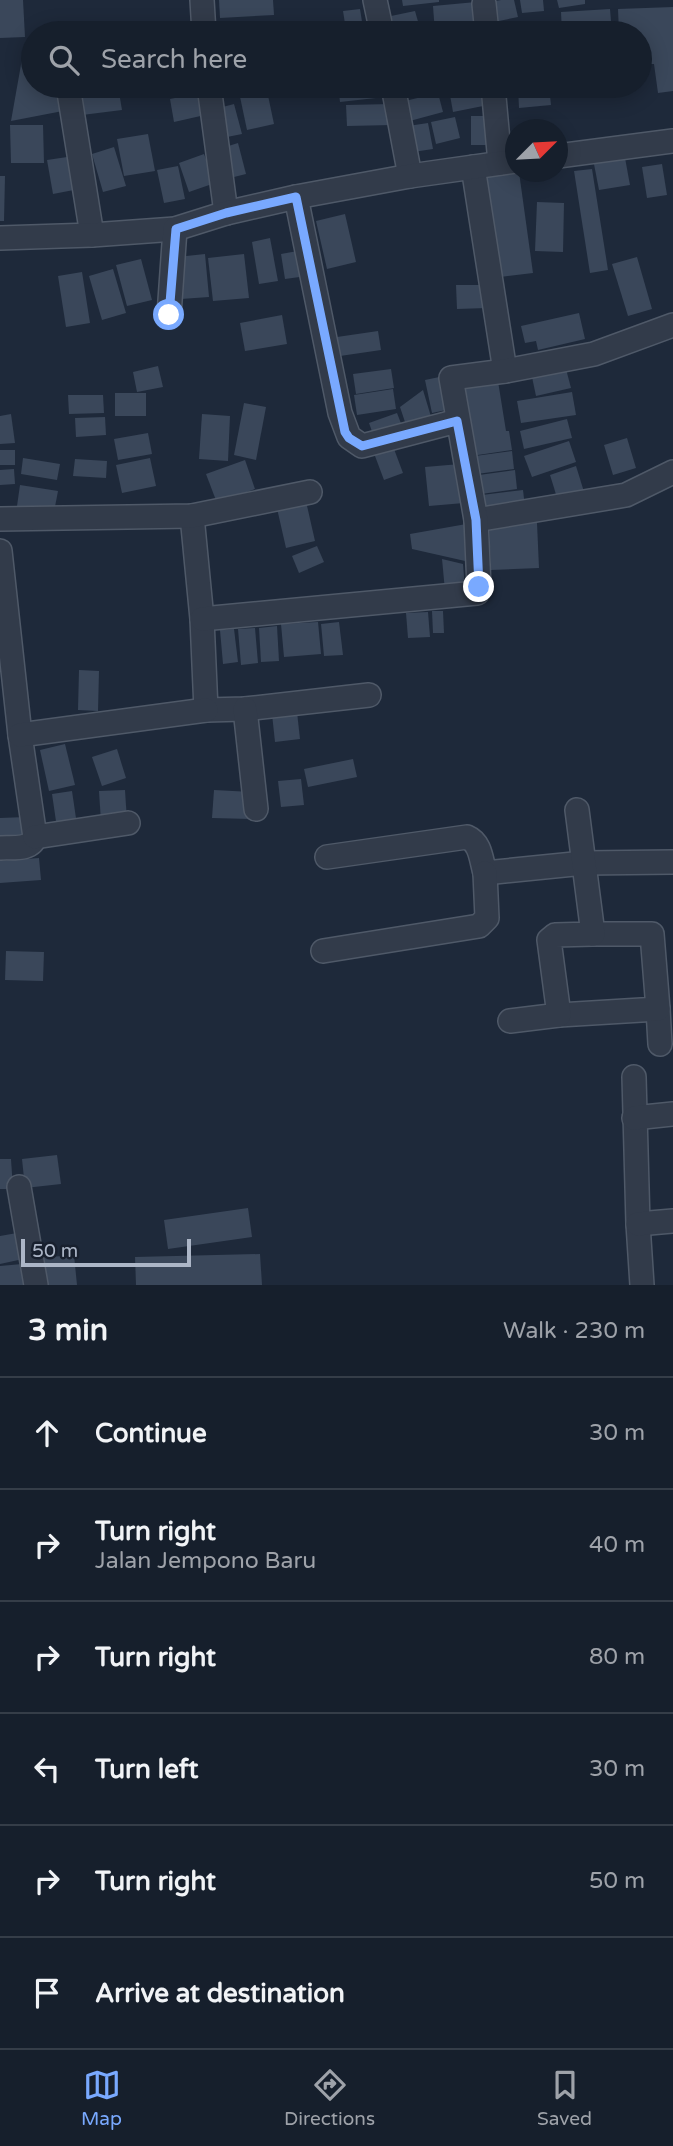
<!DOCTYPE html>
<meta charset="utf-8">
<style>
:root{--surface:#161f2c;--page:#1f2734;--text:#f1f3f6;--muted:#9ea2a9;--line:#353d48;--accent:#79a9ff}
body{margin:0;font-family:"Varela Round",sans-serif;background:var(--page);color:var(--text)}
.compass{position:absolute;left:505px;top:119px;width:63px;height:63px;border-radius:50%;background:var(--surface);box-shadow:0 4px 18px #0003;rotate:66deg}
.scale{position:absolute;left:21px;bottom:18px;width:170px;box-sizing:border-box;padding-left:7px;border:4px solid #acb6c7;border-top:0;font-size:19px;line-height:24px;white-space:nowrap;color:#acb6c7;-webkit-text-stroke:5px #18202e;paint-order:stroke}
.stop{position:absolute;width:21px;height:21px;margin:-16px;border:5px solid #79a9ff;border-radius:50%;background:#fff}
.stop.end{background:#79a9ff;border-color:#fff;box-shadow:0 2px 7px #0008}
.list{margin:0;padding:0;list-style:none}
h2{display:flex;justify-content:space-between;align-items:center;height:91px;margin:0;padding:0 28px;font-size:30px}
h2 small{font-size:23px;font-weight:400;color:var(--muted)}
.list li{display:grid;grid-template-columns:46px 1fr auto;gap:21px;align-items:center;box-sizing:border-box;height:112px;padding:0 28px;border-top:2px solid var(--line)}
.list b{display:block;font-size:26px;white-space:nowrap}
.list p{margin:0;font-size:23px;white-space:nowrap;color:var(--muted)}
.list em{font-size:23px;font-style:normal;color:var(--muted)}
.icon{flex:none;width:38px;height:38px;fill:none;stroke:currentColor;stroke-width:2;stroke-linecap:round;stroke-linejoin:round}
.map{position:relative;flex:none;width:673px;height:1285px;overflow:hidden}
.search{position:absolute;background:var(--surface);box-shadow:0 4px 18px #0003;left:21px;right:21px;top:21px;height:77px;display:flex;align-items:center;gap:18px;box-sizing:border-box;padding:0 24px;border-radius:38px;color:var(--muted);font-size:26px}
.sheet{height:763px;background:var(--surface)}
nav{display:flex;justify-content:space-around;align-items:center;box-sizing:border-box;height:98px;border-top:2px solid var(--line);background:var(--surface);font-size:19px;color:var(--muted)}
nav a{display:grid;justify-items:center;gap:4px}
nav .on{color:var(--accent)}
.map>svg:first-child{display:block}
</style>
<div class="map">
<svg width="673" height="1285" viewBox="0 0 673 1285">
<rect width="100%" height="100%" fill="#1e293a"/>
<g fill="#3a475a">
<path d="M0 0H23L25 37 0 38Z"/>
<path d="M219 0H273L274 15 220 18Z"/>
<path d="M402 0H439V2L403 6Z"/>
<path d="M501 0H514L518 17 494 22 490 2Z"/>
<path d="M520 0H543L544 11 522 13Z"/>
<path d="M557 0H585V4L559 8Z"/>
<path d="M476 2 479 33H435L433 6Z"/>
<path d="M673 7V91L658 93 654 64H640V33H619L618 9Z"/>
<path d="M360 9 363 28 346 30 343 11Z"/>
<path d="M610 9 612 33H562L561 12Z"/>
<path d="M415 11 421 32 396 33 391 16Z"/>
<path d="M33 58V86H65L68 110 11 121 22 59Z"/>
<path d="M70 86H118L122 110 74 116Z"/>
<path d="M161 86H197L198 91 162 95Z"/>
<path d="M266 86 274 124 247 130 239 92Z"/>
<path d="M338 86H384L385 97 340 102Z"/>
<path d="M401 86H439L440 91 403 97Z"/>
<path d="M549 86 551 105 519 108 518 88Z"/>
<path d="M485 88 488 105 453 112 450 95Z"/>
<path d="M200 93 205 115 174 122 170 99Z"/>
<path d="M438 93 443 112 406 122 401 102Z"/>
<path d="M234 104 242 134 227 137 219 108Z"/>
<path d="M391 104 392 125 347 126 346 105Z"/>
<path d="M471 116H489L488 145H471Z"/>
<path d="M455 117 460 138 436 144 431 122Z"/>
<path d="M428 123 433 149 413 152 408 126Z"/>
<path d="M10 125H43L44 163H11Z"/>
<path d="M148 134 155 171 124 176 117 139Z"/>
<path d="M238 143 246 174 230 178 222 148Z"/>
<path d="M114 147 126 186 103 192 92 154Z"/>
<path d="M204 154 215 183 189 192 179 163Z"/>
<path d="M74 156 79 189 53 194 47 160Z"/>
<path d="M625 158 630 185 599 190 594 164Z"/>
<path d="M662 164 667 195 647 198 642 167Z"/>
<path d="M178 166 185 199 164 203 157 170Z"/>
<path d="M485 168 519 172 533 273 500 277Z"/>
<path d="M592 169 608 270 590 273 574 171Z"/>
<path d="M0 176H5L4 221H0Z"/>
<path d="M537 202 564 203 563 252 535 251Z"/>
<path d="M345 214 356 262 327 269 316 221Z"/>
<path d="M270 238 278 281 259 284 252 242Z"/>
<path d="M303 250 307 276 285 279 281 254Z"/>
<path d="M205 254 209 297 181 299 177 257Z"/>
<path d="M244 254 249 298 213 301 208 258Z"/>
<path d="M637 257 652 309 628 316 612 264Z"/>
<path d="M141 259 152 300 127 306 116 265Z"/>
<path d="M113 269 126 313 102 320 89 276Z"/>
<path d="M82 272 90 323 66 327 58 276Z"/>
<path d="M456 285H486L487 308 457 309Z"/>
<path d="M579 313 585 339 538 350 536 341 525 343 521 326Z"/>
<path d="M282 315 287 344 245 351 240 323Z"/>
<path d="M378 331 381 350 340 356 337 337Z"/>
<path d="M158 366 163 387 137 392 133 372Z"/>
<path d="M391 369 394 388 356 394 353 374Z"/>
<path d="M566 369 571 388 536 396 532 377Z"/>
<path d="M497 375 506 431H509L512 450 471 456 468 418H470L467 397 463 398 461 381Z"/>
<path d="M444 376 451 409 432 413 425 380Z"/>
<path d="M393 389 396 409 357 415 354 395Z"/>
<path d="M423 390 432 420 407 428 400 407Z"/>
<path d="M572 392 576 415 521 423 517 401Z"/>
<rect x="115" y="393" width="31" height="23"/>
<path d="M68 395H103L104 413 69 414Z"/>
<path d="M244 403 266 407 256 460 234 455Z"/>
<path d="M397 413 402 426 374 437 369 423Z"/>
<path d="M11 414 15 443 0 444V416Z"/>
<path d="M202 414 230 416 228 461 199 459Z"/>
<path d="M105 417 106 435 76 437 75 418Z"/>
<path d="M567 419 572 438 524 449 520 431Z"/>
<path d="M148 433 152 454 118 460 114 439Z"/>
<path d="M627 438 636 468 613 475 604 445Z"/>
<path d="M391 441 403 473 384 480 372 448Z"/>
<path d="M569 441 576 462 532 477 524 456Z"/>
<rect x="0" y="450" width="15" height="15"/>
<path d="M512 451 514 469 477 474 475 456Z"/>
<path d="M23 458 60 464 57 480 21 474Z"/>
<path d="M150 458 156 486 122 493 116 465Z"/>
<path d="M75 459 107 461 106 478 73 476Z"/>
<path d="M245 460 255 489 217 503 206 474Z"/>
<path d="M460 464 464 503 429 506 425 467Z"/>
<path d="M576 466 585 495 559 504 550 475Z"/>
<path d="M14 469 15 484 0 485V470Z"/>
<path d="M515 470 517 489 481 494 479 475Z"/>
<path d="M20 485 58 491 54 512 17 506Z"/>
<path d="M523 490 525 507 485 513 482 495Z"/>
<path d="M305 497 315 541 286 548 276 504Z"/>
<path d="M472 523 474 563 412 549 410 534Z"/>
<path d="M537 523 539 568 491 570 489 524Z"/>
<path d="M317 546 324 562 299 573 292 556Z"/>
<path d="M442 559 463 564 465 589 445 591Z"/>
<path d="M432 611H443L444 633H433Z"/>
<path d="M428 612 430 637 408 638 406 613Z"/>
<path d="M318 622 321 654 284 657 281 624Z"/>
<path d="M339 622 343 655 324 656 321 624Z"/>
<path d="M277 626 279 661 261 662 259 628Z"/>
<path d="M255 628 258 663 241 665 238 629Z"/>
<path d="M234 629 238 662 223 664 220 630Z"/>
<path d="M79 670 99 671 98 711 78 710Z"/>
<path d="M297 712 300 739 275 742 272 714Z"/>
<path d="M65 744 75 785 49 791 40 750Z"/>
<path d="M117 749 126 778 102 786 92 757Z"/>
<path d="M353 759 357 777 308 787 304 769Z"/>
<path d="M301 779 304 805 281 807 278 781Z"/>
<path d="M125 790 127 821 101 822 99 791Z"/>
<path d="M214 790 252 792 251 819 212 818Z"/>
<path d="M72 791 77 825 57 828 52 794Z"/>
<path d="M26 817 27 837 0 838V818Z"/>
<path d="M39 858 41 880 0 883V861Z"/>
<path d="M6 951 44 952 43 981 5 980Z"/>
<path d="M57 1155 61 1184 25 1188 22 1159Z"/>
<path d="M0 1159H11L13 1189H0Z"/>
<path d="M248 1208 252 1237 168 1249 164 1220Z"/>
<path d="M17 1233 23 1259 0 1264V1236Z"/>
<path d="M260 1254 262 1285H136L135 1257Z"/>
<path d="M74 1255 77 1285H40L38 1258Z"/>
<path d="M22 1264 24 1285H0V1266Z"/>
</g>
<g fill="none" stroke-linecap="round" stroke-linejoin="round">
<defs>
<g id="street">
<path d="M202 0 204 33"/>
<path d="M375 0 382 33"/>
<path d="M484 4 487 33"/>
<path d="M68 86 92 235"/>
<path d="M209 86 226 213"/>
<path d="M393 86 410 176"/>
<path d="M493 86 500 163"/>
<path d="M558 156 673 141"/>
<path d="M473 167 505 371"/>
<path d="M296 197 340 413 349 437 362 446 457 421"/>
<path d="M0 238 92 235 175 229 226 213 296 197 410 176 516 161"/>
<path d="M169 315 175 229"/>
<path d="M192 516 202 619 206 710 245 709 369 695"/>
<path d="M0 519 192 516 310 492"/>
<path d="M476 520 626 495 673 472"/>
<path d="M0 551 20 735 35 837C31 851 12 847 0 848"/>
<path d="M202 619 477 593 479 587 476 520 451 378 505 371 594 354 673 325"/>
<path d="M245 709 256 809"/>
<path d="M20 735 206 710"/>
<path d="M35 837 128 823"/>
<path d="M327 857 467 837C481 843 481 860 485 873L584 863 673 862"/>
<path d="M323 951 479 926 487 918 485 873"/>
<path d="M658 1009 660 1044"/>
<path d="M559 1015 658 1009 652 934H593"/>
<path d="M510 1021 559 1015 549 940 555 935 593 934 577 810"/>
<path d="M634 1077 638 1224 642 1285"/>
<path d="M634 1118 673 1114"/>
<path d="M19 1187 36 1285"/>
<path d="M638 1224 673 1221"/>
</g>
</defs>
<use href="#street" stroke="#4f5968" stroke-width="26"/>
<use href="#street" stroke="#323b4a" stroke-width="23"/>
</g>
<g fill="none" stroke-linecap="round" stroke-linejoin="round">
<path stroke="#79a9ff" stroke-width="9" d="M169 315 176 229 226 213 296 197 345 432 349 438 362 446 457 421 476 520 479 587"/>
</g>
</svg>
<svg class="compass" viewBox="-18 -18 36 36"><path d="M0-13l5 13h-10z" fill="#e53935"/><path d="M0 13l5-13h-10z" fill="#9ea2a9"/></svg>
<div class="scale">50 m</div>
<div class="stop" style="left:169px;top:315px"></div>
<div class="stop end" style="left:479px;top:587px"></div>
<div class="search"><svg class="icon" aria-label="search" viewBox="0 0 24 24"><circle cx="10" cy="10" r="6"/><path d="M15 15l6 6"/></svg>Search here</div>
</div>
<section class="sheet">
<h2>3 min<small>Walk · 230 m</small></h2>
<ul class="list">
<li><svg class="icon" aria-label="ahead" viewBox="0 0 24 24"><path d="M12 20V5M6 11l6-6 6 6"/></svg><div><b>Continue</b></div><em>30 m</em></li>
<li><svg class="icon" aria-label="right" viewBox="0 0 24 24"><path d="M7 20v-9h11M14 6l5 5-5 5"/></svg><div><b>Turn right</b><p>Jalan Jempono Baru</p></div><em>40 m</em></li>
<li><svg class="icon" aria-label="right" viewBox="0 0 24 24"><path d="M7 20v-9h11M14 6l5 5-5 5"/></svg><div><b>Turn right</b></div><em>80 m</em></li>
<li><svg class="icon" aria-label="left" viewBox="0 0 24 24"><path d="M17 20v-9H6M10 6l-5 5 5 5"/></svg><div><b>Turn left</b></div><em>30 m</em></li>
<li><svg class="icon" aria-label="right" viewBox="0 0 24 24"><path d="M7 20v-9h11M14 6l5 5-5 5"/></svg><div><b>Turn right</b></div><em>50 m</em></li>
<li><svg class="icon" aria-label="arrive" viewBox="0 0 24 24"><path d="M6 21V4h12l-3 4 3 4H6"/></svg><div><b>Arrive at destination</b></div></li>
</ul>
</section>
<nav>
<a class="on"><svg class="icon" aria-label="map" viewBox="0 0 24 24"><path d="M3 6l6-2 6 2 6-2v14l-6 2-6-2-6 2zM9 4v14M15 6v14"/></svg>Map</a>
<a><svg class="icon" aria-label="directions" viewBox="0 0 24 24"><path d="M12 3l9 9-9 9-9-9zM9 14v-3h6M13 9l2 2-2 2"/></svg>Directions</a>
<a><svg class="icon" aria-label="saved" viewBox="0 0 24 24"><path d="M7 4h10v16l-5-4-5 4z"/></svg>Saved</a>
</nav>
